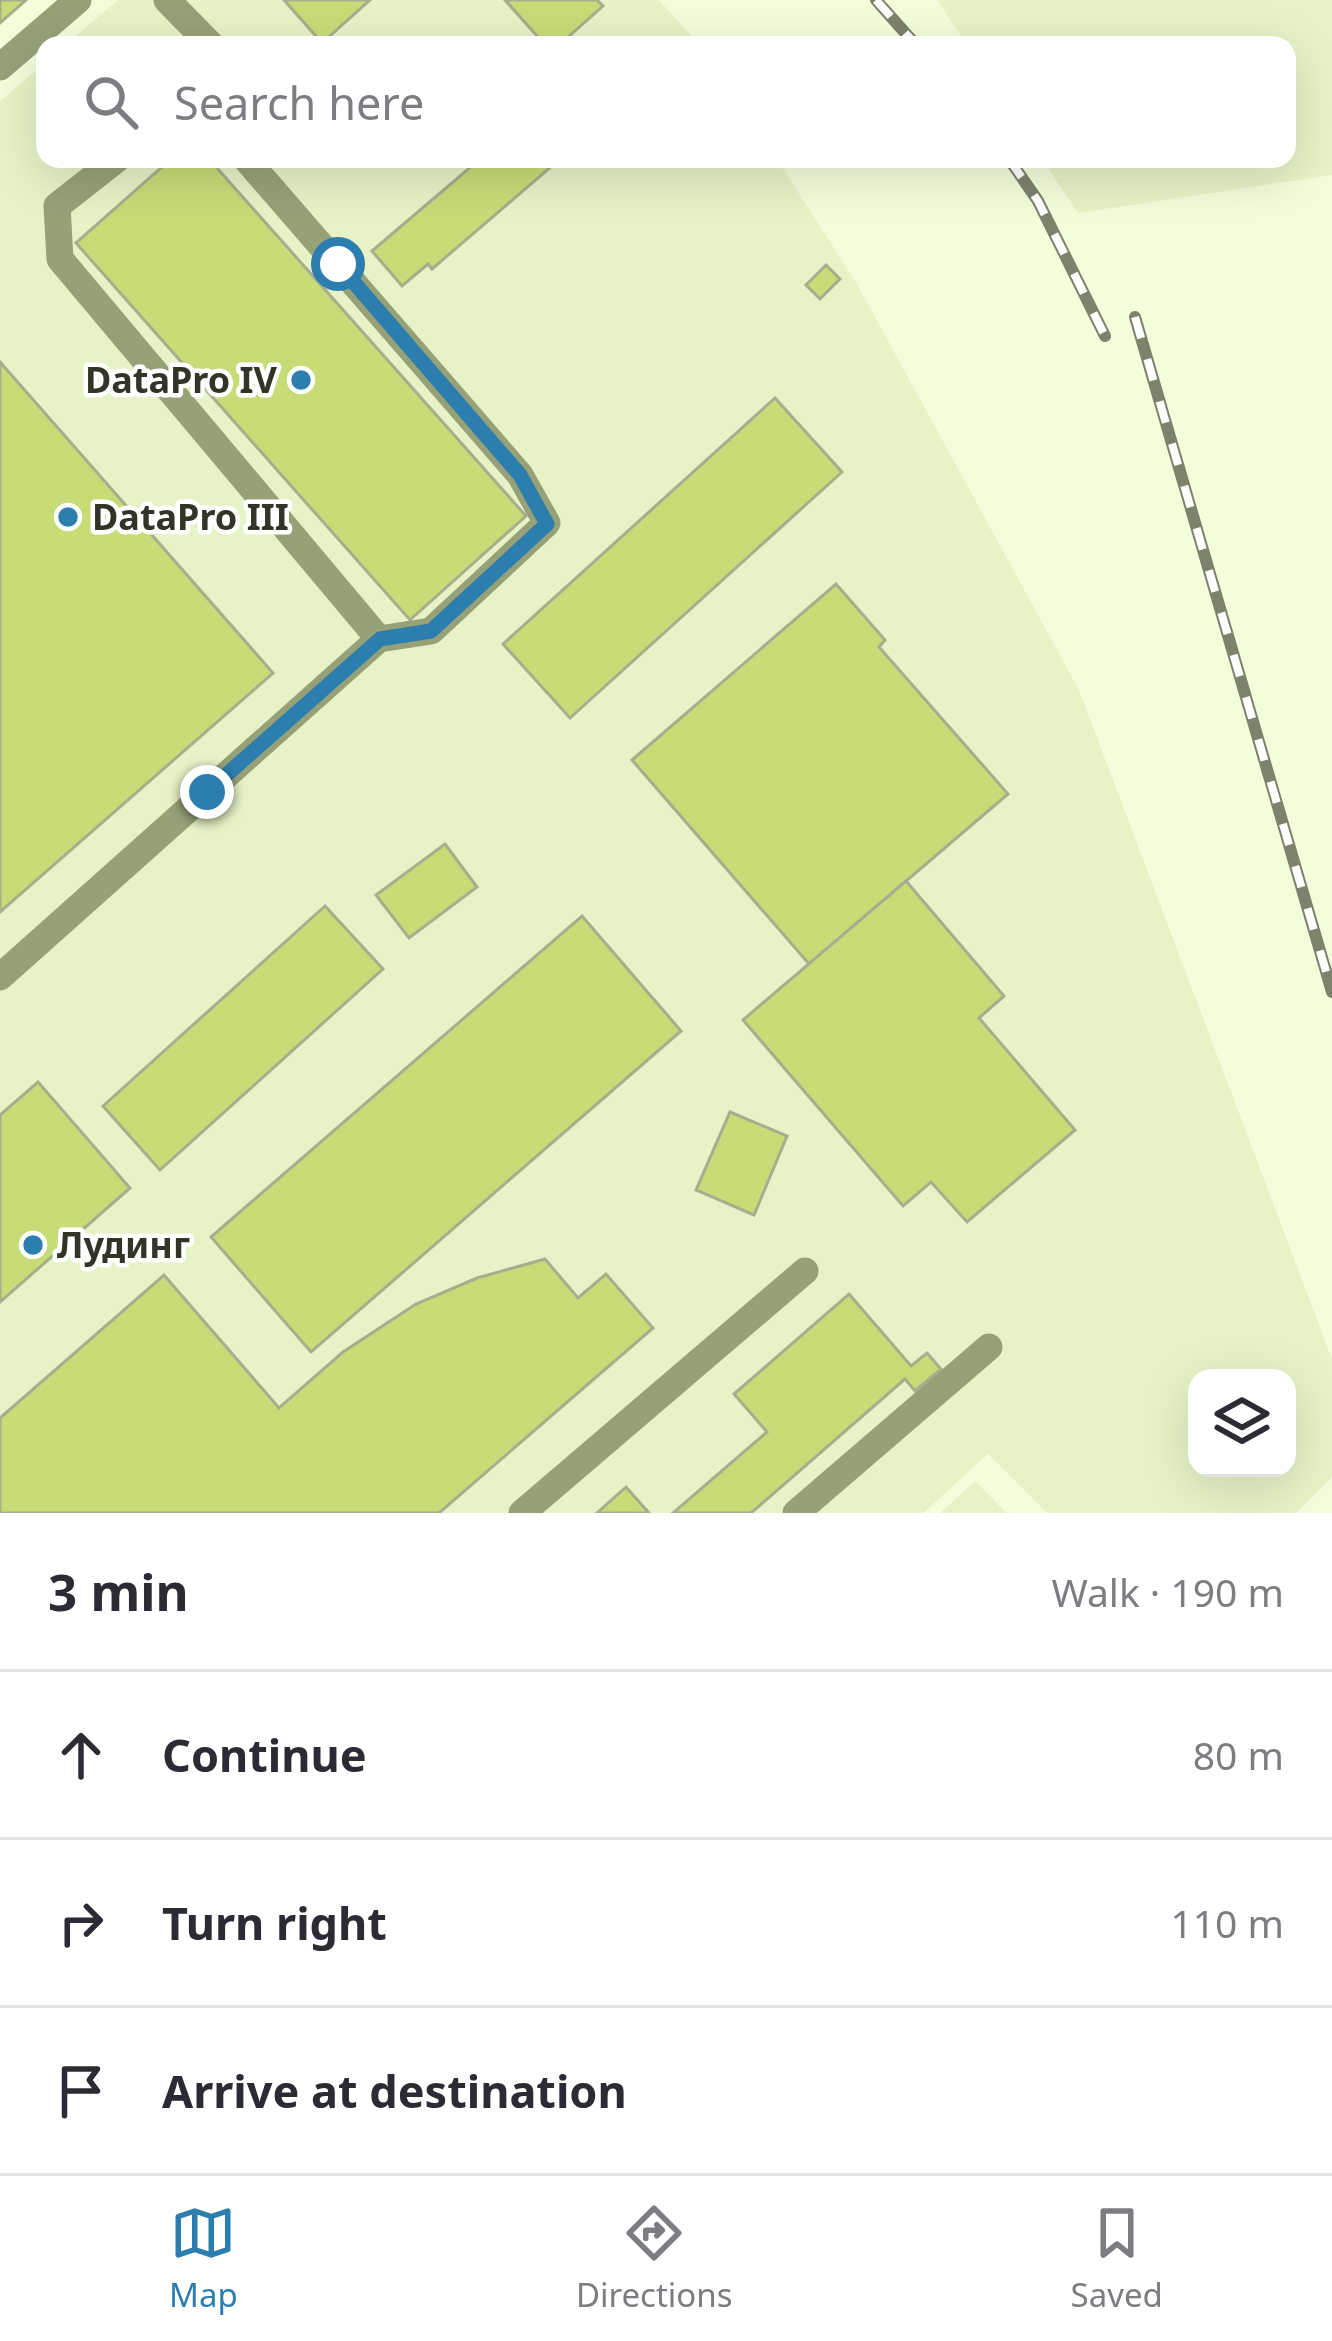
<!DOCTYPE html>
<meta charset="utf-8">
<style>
:root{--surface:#fff;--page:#f2f2f3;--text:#2b2b33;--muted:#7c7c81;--line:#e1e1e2;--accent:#2c7eaf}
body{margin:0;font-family:"Noto Sans",sans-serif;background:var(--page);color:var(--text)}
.controls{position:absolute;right:36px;bottom:36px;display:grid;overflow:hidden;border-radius:24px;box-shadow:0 12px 48px #0002}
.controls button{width:108px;height:108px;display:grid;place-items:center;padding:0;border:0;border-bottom:3px solid var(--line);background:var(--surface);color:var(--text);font:60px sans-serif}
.stop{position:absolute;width:36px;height:36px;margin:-27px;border:9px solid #2c7eaf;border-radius:50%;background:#fff}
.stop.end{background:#2c7eaf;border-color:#fff;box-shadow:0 3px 12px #0008}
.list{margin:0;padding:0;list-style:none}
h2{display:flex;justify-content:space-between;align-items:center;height:156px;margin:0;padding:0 48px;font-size:51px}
h2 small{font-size:39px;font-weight:400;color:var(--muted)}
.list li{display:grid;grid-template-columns:78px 1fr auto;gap:36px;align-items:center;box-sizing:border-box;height:168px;padding:0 48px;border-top:3px solid var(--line)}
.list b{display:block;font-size:45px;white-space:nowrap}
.list em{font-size:39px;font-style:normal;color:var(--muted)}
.icon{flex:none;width:66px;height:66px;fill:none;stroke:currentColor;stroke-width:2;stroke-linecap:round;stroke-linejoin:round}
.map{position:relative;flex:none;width:1332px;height:1513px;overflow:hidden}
.search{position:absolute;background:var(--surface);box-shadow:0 12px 48px #0002;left:36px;right:36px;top:36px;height:132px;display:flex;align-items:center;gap:30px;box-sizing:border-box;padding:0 42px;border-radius:24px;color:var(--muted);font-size:45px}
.sheet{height:660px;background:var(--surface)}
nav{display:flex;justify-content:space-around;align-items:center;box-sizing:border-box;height:168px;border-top:3px solid var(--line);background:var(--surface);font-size:33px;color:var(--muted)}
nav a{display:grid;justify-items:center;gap:6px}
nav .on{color:var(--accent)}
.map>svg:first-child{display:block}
</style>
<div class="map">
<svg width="1332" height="1513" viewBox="0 0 1332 1513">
<rect width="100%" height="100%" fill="#f4fdda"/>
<g fill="#e7f2c7" fill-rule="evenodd">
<path d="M118 0H659L700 45H65Z"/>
<path d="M937 0H1332V175L1078 213 1042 159H1287V45H967Z"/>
<path d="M45 63V159H777L857 284 1079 690 1332 1359V1477L1296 1513H1047L988 1454 923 1513H0V101ZM1197 1378H1287V1468H1197Z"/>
<path d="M975 1481 1006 1513H940Z"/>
</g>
<g fill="#c7dc77" stroke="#a6ae8d" stroke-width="3">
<path d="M0 0H26L0 23Z"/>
<path d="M284 0H370L322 43Z"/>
<path d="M505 0H597L603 6 559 45H545Z"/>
<path d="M171 159H209L526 516 410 620 76 243Z"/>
<path d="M480 159H560L432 269 428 264 402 286 372 251Z"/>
<path d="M826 265 840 279 820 299 806 285Z"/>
<path d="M0 362 273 673 0 912Z"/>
<path d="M775 398 842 472 570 718 503 644Z"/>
<path d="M836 584 885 640 879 647 1008 794 809 964 632 760Z"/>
<path d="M445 844 477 887 409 938 376 895Z"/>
<path d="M906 881 1004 996 979 1018 1075 1130 967 1222 931 1182 903 1206 743 1020Z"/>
<path d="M325 906 383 969 160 1170 103 1106Z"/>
<path d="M582 916 681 1031 311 1352 211 1237Z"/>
<path d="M38 1082 130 1188 0 1302V1115Z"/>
<path d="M730 1112 787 1136 754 1215 696 1190Z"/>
<path d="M545 1259 578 1298 606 1274 653 1328 439 1513H0V1418L164 1275 279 1408 343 1352 416 1304 477 1278Z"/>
<path d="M849 1294 911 1366 927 1353 941 1369 915 1391 905 1379 751 1513H673L767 1432 734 1394Z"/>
<path d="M626 1487 649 1513H597Z"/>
</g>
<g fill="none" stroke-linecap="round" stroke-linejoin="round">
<g stroke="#97a178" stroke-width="27">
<path d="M167 0 211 45"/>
<path d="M0 67 78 0"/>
<path d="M117 159 57 206 60 259 379 639 431 631 547 523 520 475 246 159"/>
<path d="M0 977 379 639"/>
<path d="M522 1513 805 1271"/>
<path d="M796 1513 989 1347"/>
</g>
<defs>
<g id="rail">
<path d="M876 0 916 45"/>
<path d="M1009 159 1038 201 1105 336"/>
<path d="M1135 317 1332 992"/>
</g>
</defs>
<use href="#rail" stroke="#7d826c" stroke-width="12"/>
<use href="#rail" stroke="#fff" stroke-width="8" stroke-dasharray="22" stroke-linecap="butt"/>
</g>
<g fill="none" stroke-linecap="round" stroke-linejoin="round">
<path stroke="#2c7eaf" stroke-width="15" d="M207 792 380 639 431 631 547 524 520 475 338 264"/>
</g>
<g fill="#2c7eaf" stroke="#fff" stroke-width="4.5">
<circle cx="301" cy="380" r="12"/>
<circle cx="68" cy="517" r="12"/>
<circle cx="33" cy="1245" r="12"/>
</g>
<g text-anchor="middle" stroke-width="9" stroke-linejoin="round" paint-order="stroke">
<g font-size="36" font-weight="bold" fill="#313426" stroke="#fff" text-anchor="start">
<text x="277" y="393" text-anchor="end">DataPro IV</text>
<text x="92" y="530">DataPro III</text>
<text x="57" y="1258">Лудинг</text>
</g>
</g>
</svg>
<div class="controls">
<button><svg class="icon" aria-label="layers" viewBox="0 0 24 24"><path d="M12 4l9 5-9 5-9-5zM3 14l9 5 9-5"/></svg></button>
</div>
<div class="stop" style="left:338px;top:264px"></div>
<div class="stop end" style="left:207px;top:792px"></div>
<div class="search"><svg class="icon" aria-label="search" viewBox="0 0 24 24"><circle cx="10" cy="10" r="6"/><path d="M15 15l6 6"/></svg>Search here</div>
</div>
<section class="sheet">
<h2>3 min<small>Walk · 190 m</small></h2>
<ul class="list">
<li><svg class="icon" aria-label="ahead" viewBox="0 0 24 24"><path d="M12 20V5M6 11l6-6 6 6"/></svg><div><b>Continue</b></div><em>80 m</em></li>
<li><svg class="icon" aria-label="right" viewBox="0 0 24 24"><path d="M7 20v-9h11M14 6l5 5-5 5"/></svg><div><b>Turn right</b></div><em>110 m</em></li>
<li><svg class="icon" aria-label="arrive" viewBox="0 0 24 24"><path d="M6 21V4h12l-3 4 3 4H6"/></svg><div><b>Arrive at destination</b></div></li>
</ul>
</section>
<nav>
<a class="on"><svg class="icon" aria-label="map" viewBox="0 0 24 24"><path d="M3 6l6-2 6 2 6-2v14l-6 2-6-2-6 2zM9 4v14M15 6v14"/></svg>Map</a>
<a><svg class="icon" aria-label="directions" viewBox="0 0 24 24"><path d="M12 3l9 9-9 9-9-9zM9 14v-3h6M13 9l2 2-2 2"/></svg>Directions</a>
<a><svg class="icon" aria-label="saved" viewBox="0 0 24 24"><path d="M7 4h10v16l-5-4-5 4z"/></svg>Saved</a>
</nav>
